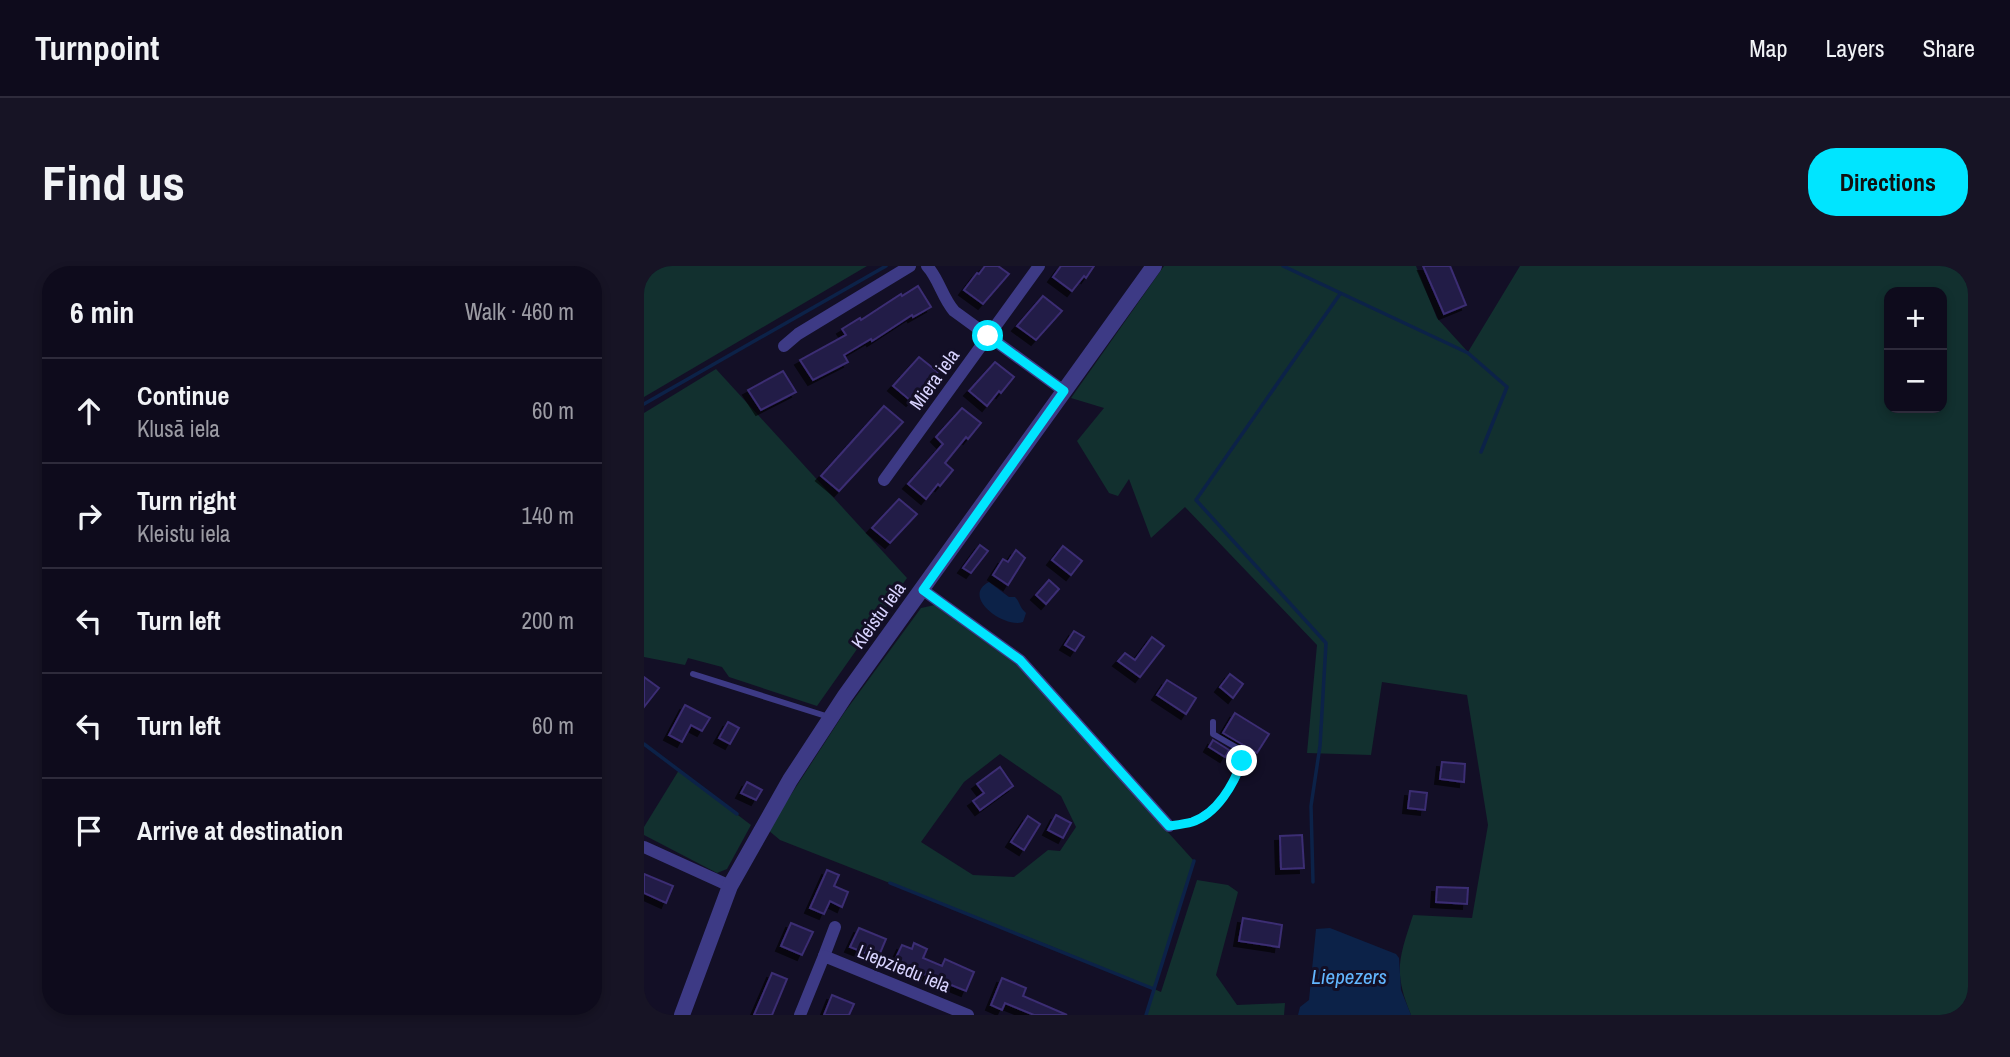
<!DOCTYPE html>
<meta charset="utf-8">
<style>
:root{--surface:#0e0b1c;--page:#171425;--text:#f1f3f6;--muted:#9b9ba3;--line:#2e2b3b;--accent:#00e5ff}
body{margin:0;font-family:"Archivo Narrow",sans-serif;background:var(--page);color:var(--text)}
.controls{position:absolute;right:21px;top:21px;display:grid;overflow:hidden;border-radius:14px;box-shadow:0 4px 10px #0003}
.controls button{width:63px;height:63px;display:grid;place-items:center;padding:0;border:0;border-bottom:2px solid var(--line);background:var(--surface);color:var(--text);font:35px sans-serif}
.stop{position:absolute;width:21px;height:21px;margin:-16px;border:5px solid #00e5ff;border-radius:50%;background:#fff}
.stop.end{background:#00e5ff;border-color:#fff;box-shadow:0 2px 7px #0008}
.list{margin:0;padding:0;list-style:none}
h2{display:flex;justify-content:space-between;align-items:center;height:91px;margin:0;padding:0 28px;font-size:30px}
h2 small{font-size:23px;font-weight:400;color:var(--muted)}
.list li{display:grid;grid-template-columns:46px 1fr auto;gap:21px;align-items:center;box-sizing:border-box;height:105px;padding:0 28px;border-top:2px solid var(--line)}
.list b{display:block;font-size:26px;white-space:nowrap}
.list p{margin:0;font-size:23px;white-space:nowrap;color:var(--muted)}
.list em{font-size:23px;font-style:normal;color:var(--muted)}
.icon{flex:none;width:38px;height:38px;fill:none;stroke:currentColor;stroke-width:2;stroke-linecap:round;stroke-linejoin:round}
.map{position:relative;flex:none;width:1324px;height:749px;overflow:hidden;border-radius:28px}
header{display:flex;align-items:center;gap:42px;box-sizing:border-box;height:98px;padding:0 35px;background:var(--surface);border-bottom:2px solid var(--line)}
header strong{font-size:33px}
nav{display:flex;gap:38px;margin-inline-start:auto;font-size:24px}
.intro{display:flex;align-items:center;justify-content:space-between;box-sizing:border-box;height:168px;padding:0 42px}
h1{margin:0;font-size:49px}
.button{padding:18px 32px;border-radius:28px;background:var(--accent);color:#111;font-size:24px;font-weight:700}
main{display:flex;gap:42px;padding:0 42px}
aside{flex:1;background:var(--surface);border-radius:28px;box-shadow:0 4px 10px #0003}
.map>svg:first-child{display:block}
</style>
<header>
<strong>Turnpoint</strong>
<nav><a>Map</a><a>Layers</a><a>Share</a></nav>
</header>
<div class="intro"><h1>Find us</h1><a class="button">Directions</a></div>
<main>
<aside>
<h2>6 min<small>Walk · 460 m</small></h2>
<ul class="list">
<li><svg class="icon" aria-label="ahead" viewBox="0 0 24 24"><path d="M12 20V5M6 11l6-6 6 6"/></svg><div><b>Continue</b><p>Klusā iela</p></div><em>60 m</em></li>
<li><svg class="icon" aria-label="right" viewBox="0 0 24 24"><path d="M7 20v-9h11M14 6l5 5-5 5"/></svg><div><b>Turn right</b><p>Kleistu iela</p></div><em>140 m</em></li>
<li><svg class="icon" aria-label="left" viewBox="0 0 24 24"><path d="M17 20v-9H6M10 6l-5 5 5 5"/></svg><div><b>Turn left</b></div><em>200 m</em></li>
<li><svg class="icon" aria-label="left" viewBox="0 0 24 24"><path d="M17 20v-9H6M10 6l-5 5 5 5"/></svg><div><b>Turn left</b></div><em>60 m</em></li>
<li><svg class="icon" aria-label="arrive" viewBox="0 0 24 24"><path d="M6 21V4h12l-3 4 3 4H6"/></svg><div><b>Arrive at destination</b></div></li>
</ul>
</aside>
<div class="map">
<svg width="1324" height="749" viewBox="0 0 1324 749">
<defs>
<filter id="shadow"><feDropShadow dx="-5" dy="5" stdDeviation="0" flood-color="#0009"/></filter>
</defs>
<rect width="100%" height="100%" fill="#130f26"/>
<g fill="#12302f" fill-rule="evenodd">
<path d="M0 0H223L0 131Z"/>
<path d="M520 0H772L793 52 824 86 876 0H1324V749H767C749 705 755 693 769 649L828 652 844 559 823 429 738 416 727 489 663 487 673 379 541 241 507 272 485 213 474 230 465 227 433 175 460 142 427 132ZM1245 26H1298V142H1245Z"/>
<path d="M72 103 263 312 173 440 85 411 78 401 44 392 41 399 0 391V147Z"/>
<path d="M291 339 373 399 550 595 510 723 517 726 553 614 584 619 594 626 572 709 593 739 641 737 640 749H502L509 723 409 681 136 574 124 564 200 447 277 342ZM356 488 417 530 432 561 416 585 404 584 370 611 329 609 277 576 320 516Z"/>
<path d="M35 504 107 559 83 603 73 607 0 569V561Z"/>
</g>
<g fill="#0c2248">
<path d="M345 316 365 331H371C376 336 375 341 382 347L379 356C361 363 316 331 345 316Z"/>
<path d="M686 662 752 688 755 692 757 724 767 749H654L656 741 665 734 672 663Z"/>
</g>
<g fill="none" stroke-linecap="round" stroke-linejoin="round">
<g stroke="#0c2248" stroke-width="3.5">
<path d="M639 0 824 87 863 121 837 186"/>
<path d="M0 138 242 0"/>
<path d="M0 478 93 548"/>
<path d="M669 616 667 540 676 480 682 377 552 234 696 28"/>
<path d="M246 617 510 723"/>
<path d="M502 749 550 595"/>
</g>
</g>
<g fill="#241b47" stroke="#3b2d73" stroke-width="2" filter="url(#shadow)">
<path d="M341 0H354L365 8 339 38 320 24 333 7 335 8Z"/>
<path d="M417 0H450L442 12 440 10 428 25 409 11Z"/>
<path d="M779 0H806L822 39 800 48Z"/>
<path d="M274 20 287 41 269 51 268 49 228 75 227 73 200 89 204 96 169 114 156 94 202 69 198 63 216 52 217 54 257 28 258 30Z"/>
<path d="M399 30 418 45 392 74 373 60Z"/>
<path d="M275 91 294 106 267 135 249 120Z"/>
<path d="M351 96 370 111 357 127 355 125 343 140 325 125Z"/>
<path d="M139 105 152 126 117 144 104 124Z"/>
<path d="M240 140 259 156 195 225 177 210Z"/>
<path d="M318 142 337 157 324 173 322 171 301 197 309 204 296 220 294 218 282 233 264 218 299 178 292 171Z"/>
<path d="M255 233 273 248 246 277 228 262Z"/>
<path d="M336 279 344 285 327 307 319 302Z"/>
<path d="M419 280 438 295 427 309 408 294Z"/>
<path d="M372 284 381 292 364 319 349 309 359 293 364 296Z"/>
<path d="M405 314 415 323 402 338 392 329Z"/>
<path d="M430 365 440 371 431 385 421 379Z"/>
<path d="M508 371 520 380 496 411 474 395 481 387 491 394Z"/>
<path d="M586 408 599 418 589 432 576 421Z"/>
<path d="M0 411 15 422 0 441Z"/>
<path d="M523 414 552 432 542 448 513 429Z"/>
<path d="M41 439 66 452 58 465 47 459 38 476 25 469Z"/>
<path d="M591 447 625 468 613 487 579 467Z"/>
<path d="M84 456 95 462 86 478 75 472Z"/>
<path d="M569 474 585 484 581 491 565 481Z"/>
<path d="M798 496 821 498 820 516 796 513Z"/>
<path d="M356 501 369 520 336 544 329 535 340 527 333 518Z"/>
<path d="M103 516 118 524 112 534 97 527Z"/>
<path d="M766 525 783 527 781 544 764 542Z"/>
<path d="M412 549 427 557 419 572 404 564Z"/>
<path d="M384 550 396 558 380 584 367 576Z"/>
<path d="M658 569 660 602 637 603 636 570Z"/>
<path d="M183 604 195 609 190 620 204 626 198 641 186 635 180 648 166 642Z"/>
<path d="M0 608 29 620 22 637 0 627Z"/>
<path d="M793 621 824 622 823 638 792 636Z"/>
<path d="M599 652 638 659 635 681 595 675Z"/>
<path d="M147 657 169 666 158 689 137 680Z"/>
<path d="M215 662 242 673 234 692 206 681Z"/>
<path d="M270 677 283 683 279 692 298 700 301 693 330 706 322 725 250 696 258 679 268 683Z"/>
<path d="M128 707 143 713 128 749H110Z"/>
<path d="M358 712 382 722 379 730 423 749H390L361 737 358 744 347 739Z"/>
<path d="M188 729 210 738 205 749H180Z"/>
</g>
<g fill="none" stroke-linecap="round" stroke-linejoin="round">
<g stroke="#3d3a85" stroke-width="6">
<path d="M49 408 185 451"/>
<path d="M525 560 550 555 575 538 592 513 598 495 595 483 569 468V456"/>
</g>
<g stroke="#3d3a85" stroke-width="12">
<path d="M283 0C295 13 298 31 310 45L420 125"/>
<path d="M140 80 154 68 266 0"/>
<path d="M240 214 395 0"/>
<path d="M279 324 376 394 525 560"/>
<path d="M0 581 86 620"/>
<path d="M180 690 191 661"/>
<path d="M156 749 180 690 324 749"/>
</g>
<path stroke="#3d3a85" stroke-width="16" d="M38 749 86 620 146 514 201 430 510 0"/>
</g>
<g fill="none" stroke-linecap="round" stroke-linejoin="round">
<path stroke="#00e5ff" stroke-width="9" d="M344 70 420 125 279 324 376 394 525 560C532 559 541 558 548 556 573 548 590 518 598 495"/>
</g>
<g text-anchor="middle" stroke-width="6" stroke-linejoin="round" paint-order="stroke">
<g font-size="19" fill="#d9d4ff" stroke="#130f26">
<text transform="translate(290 113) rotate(-54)" y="7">Miera iela</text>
<text transform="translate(234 349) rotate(-54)" y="7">Kleistu iela</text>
<text transform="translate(260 702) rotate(22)" y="7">Liepziedu iela</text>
</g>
<g font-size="21" font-style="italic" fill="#62b6ff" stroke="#130f26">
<text x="705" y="718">Liepezers</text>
</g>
</g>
</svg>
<div class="controls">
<button>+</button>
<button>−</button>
</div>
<div class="stop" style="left:344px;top:70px"></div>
<div class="stop end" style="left:598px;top:495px"></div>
</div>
</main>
